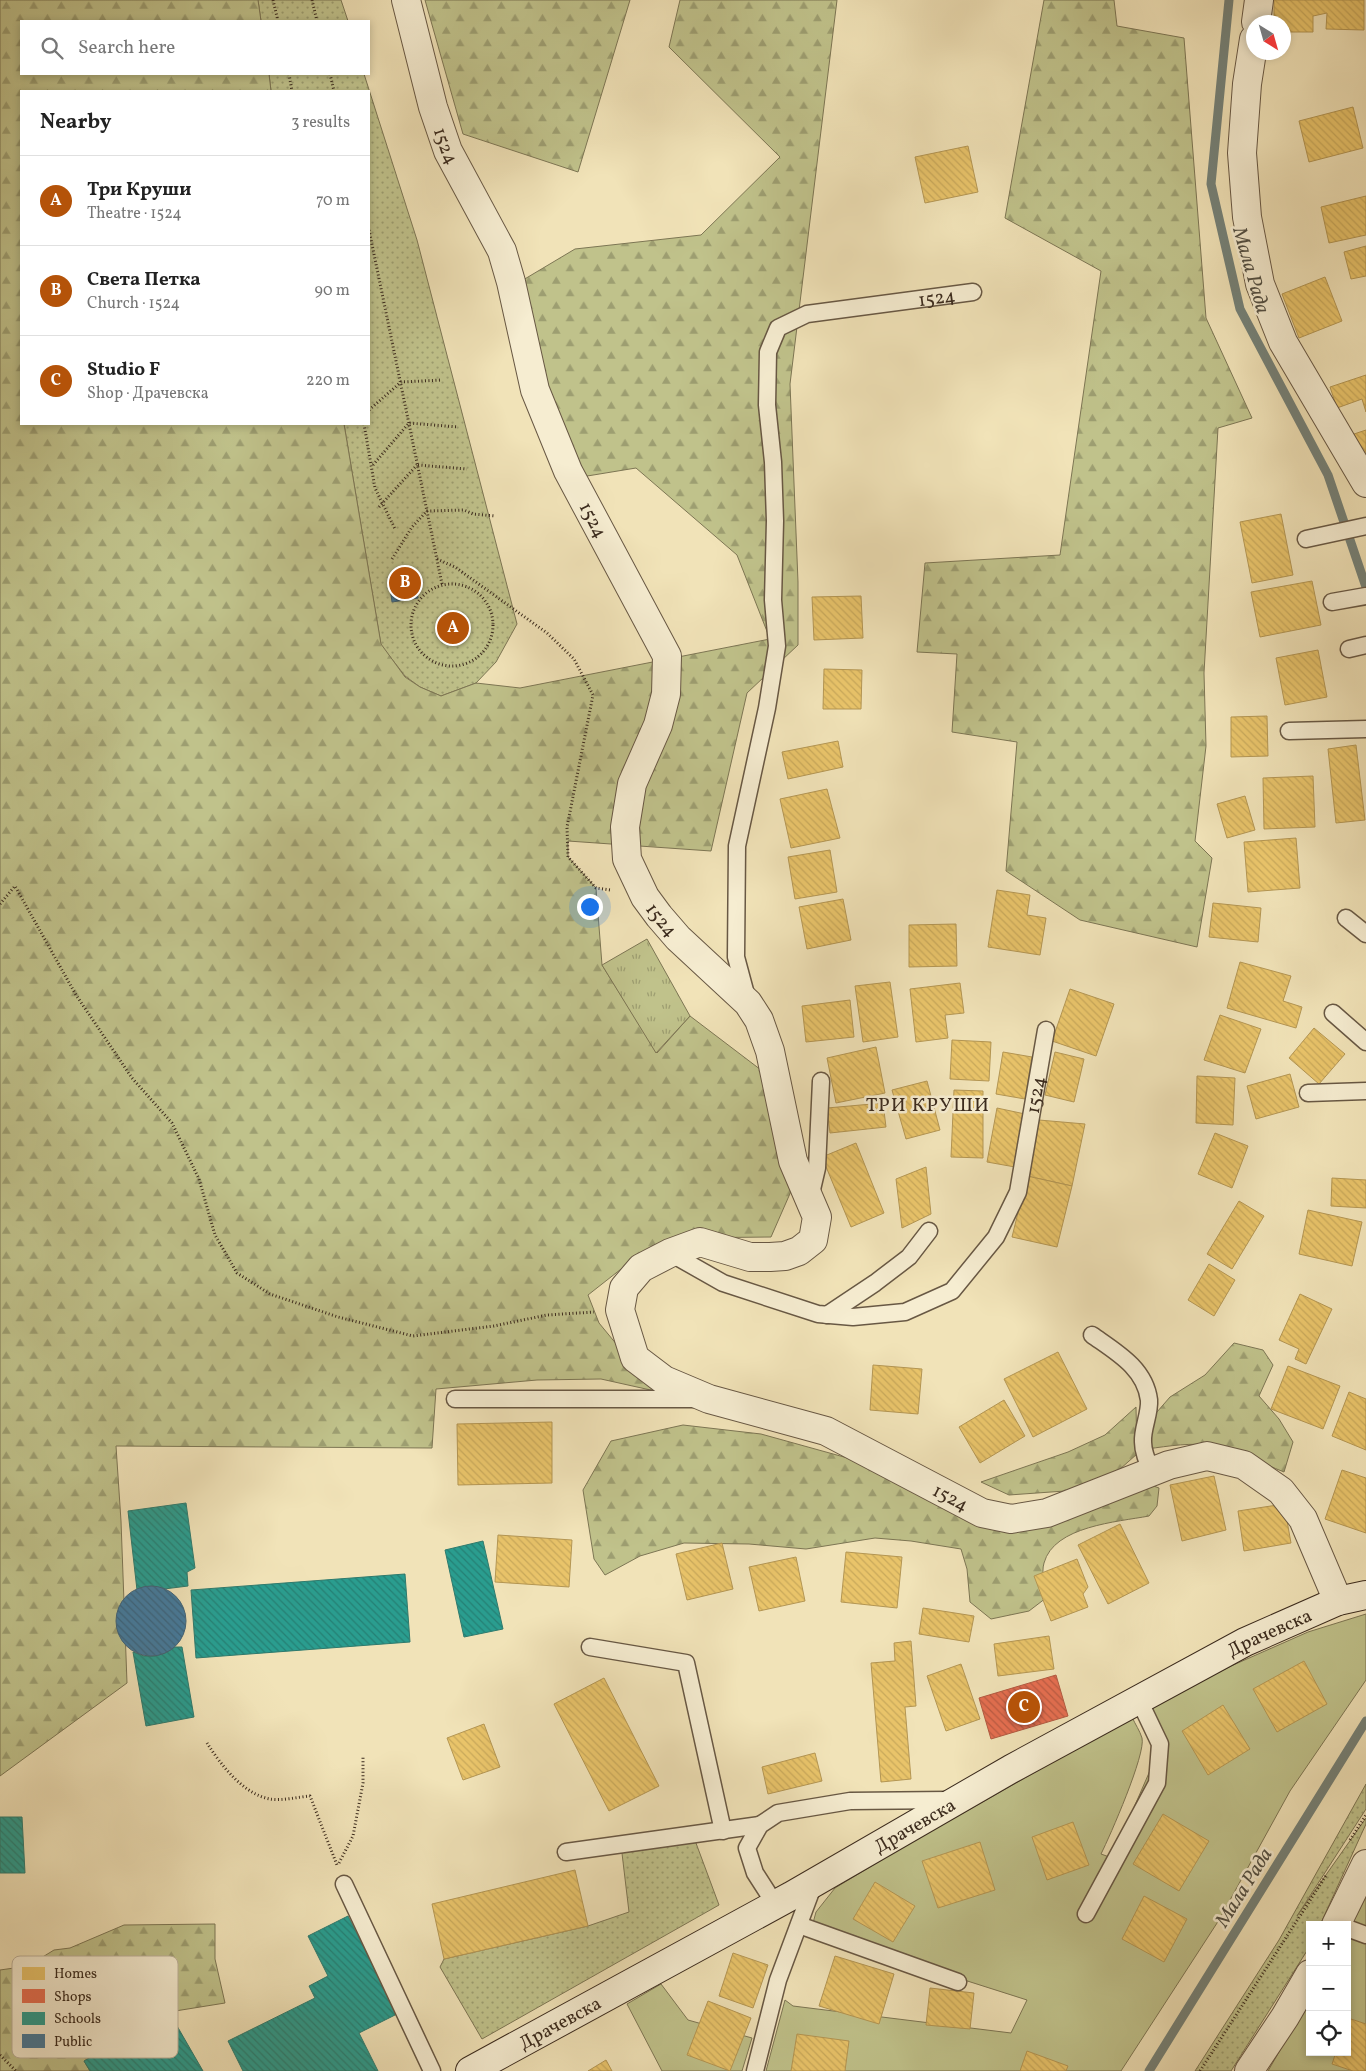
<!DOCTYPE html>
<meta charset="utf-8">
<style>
:root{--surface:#fff;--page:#f2f2f2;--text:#222;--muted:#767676;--line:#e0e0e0;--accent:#b45309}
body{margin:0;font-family:Vollkorn,serif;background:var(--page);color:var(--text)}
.controls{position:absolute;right:15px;bottom:15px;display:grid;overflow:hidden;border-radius:0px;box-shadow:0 2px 8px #0003}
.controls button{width:45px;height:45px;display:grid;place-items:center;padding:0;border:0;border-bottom:1px solid var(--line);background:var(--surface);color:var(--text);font:25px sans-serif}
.compass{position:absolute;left:1246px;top:15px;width:45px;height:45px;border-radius:50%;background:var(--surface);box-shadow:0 2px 8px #0003;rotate:143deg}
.you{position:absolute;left:589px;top:906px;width:18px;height:18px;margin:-12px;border:4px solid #fff;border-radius:50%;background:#1a73e8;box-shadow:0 0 0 8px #1a73e833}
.badge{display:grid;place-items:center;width:32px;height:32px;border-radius:50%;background:var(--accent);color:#fff;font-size:16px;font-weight:700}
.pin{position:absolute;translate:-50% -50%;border:2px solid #fff;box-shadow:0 1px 5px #0006}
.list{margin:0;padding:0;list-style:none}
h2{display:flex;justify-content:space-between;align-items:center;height:65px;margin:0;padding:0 20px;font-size:21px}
h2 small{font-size:16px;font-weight:400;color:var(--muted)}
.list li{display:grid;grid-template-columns:32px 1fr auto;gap:15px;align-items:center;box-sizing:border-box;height:90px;padding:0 20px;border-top:1px solid var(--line)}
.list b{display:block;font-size:19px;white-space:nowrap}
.list p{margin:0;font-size:16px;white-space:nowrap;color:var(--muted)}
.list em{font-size:16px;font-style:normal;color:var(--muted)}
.icon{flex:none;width:28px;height:28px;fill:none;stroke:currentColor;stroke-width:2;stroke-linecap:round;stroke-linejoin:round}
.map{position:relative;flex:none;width:1366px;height:2071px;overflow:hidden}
.search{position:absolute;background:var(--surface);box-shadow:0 2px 8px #0003;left:20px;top:20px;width:350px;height:55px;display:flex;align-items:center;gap:12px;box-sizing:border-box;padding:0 18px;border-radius:0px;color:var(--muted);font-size:19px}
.panel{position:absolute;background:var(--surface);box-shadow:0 2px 8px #0003;left:20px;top:90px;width:350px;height:335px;border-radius:0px}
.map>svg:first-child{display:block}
</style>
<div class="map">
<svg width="1366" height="2071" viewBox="0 0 1366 2071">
<defs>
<pattern id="grass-dots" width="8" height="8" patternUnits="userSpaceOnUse" patternTransform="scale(1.25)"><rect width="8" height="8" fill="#c0c28b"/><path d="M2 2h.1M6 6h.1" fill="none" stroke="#9d9e71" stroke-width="1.8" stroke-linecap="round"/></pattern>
<pattern id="forest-firs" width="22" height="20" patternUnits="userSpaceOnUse" patternTransform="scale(1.25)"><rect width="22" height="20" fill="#c0c28b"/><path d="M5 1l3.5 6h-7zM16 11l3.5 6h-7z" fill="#9d9e71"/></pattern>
<pattern id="park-tufts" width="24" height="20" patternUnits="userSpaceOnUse" patternTransform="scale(1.25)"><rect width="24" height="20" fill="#c0c28b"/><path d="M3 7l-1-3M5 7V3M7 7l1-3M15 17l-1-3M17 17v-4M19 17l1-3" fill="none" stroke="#9d9e71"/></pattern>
<pattern id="homes-back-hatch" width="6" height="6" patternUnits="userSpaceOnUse" patternTransform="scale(1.25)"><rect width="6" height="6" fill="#e9c46a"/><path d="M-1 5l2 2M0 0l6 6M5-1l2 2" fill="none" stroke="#c9a95b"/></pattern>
<pattern id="shops-back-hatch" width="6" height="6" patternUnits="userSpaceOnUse" patternTransform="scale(1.25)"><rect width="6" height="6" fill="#e76f51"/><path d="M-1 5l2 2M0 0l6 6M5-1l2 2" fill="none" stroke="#bc5b43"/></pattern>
<pattern id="schools-back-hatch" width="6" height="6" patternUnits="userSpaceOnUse" patternTransform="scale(1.25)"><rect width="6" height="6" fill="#2a9d8f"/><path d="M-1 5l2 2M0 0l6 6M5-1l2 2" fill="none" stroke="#258074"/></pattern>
<pattern id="public-back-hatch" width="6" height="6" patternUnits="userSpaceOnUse" patternTransform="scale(1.25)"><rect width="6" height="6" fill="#457b9d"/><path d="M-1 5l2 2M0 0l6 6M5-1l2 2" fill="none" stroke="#3b657f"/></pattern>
</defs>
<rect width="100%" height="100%" fill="#f1e3b8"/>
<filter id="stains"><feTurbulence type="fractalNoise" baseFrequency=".004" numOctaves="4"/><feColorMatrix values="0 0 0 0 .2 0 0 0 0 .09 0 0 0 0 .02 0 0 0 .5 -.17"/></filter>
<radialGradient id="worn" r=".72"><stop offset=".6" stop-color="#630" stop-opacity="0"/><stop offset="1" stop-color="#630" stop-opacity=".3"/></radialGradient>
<g fill="url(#grass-dots)" stroke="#7d7654">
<path d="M258 0H341L348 21H261Z"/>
<path d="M269 74H364L417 240 517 624 496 662 476 683 441 696 420 687 405 676 381 645 344 424H369V91H271Z"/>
<path d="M1366 1784V1809L1297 1916 1366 1818V1824L1320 1925H1310V1946L1231 2071H1195L1279 1940Z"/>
<path d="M693 1835 719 1905 482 2039 440 1967 444 1959 588 1926 629 1912 621 1845Z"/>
</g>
<g fill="url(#forest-firs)" stroke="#7d7654">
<path d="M0 0H258L261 21H21V74H269L271 91H21V424H344L381 644 405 677 420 687 441 696 476 683 520 688 770 639 737 555 636 468 575 478 518 283 575 249 701 235 780 157 669 47 680 0H837L790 384 798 582V645L747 693 711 851 568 841V857L596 888 602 965 657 1053 690 1016 765 1073 792 1189 771 1237 676 1238 630 1262 588 1295 599 1323 655 1391 601 1379 537 1380 436 1389 432 1448 116 1446 121 1521 127 1683 0 1776Z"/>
<path d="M425 0H630L578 172 463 134Z"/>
<path d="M1044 0H1114L1117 26 1184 38 1206 318 1252 418 1218 428 1204 673 1206 746 1195 841 1212 858 1197 947 1080 920 1006 871 1017 742 952 732 957 654 917 652 925 563 1060 555 1101 271 1005 218Z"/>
<path d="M1234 1343 1263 1350 1273 1365 1259 1396 1279 1419 1293 1442 1284 1472C1261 1463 1238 1450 1214 1446 1192 1442 1169 1446 1147 1449L1150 1420 1170 1397 1205 1375Z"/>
<path d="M1136 1407 1137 1454 1111 1477 1065 1491 1009 1495 981 1482 1068 1452 1105 1435Z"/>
<path d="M683 1425 761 1434 862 1462 978 1520 1151 1485 1159 1488 1157 1506 1149 1516C1117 1522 1054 1526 1044 1563 1041 1573 1045 1588 1046 1598L1029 1611 991 1619 970 1602 967 1569 961 1549 911 1541 875 1538 806 1549 749 1544 684 1543 640 1556 605 1575 594 1559 583 1490 611 1441Z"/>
<path d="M215 1924V1959L225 2003 169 2012 84 2061 90 2071H0V1970L28 1966 54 1950 70 1948 124 1925Z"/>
</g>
<path fill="url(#park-tufts)" stroke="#7d7654" d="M647 939 690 1016 656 1053 602 965Z"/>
<g fill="#c0c28b" stroke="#7d7654">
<path d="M1366 1614V1680L1290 1791 1219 1920 1121 2071H766L785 2000 793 2006 1011 2033 1027 2000 870 1950 813 1923 816 1912 835 1888 898 1850 1132 1717C1135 1724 1140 1731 1142 1738 1146 1754 1110 1836 1101 1854L1112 1858 1152 1766 1153 1736 1144 1711 1231 1666 1308 1632Z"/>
<path d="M1366 1889V2071H1268L1310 1998V2052H1347V1926Z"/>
<path d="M661 1984 688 2020 752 2038 742 2071H662L627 2004Z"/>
</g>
<g fill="url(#homes-back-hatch)" stroke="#b49653">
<path d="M1274 0H1364V30L1326 29 1327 13 1313 16V32H1284V22H1274Z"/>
<path d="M1353 107 1363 148 1309 162 1299 121Z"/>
<path d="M968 146 978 192 925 203 915 157Z"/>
<path d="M1366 196V235L1329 243 1321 207Z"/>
<path d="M1366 246V276L1351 279 1344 252Z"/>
<path d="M1325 277 1342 321 1299 338 1282 294Z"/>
<path d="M1366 375V412L1362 399 1337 408 1330 387Z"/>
<path d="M1366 430V452L1360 454 1354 434Z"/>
<path d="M1281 514 1293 575 1252 583 1240 522Z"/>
<path d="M1312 581 1321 625 1260 637 1251 592Z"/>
<path d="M861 596 863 638 814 640 812 597Z"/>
<path d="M1318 650 1327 697 1285 705 1276 658Z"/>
<path d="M824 669 862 670 861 709H823Z"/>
<path d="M1267 716 1268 756 1231 757V717Z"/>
<path d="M838 741 843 767 788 779 782 752Z"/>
<path d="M1356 745 1365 820 1336 823 1328 749Z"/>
<path d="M1313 776 1315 827 1264 829 1263 778Z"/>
<path d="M827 789 840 838 791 848 780 799Z"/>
<path d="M1245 796 1255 830 1227 838 1217 804Z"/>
<path d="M1296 838 1300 888 1248 892 1244 842Z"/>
<path d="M830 850 837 892 795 899 788 857Z"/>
<path d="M997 890 1030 895 1027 915 1046 918 1040 955 988 947Z"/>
<path d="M843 899 851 940 807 949 799 907Z"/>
<path d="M1213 903 1261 908 1258 942 1209 937Z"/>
<path d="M956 924 957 966 909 967V925Z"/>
<path d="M1240 962 1291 976 1283 1001 1302 1007 1296 1028 1227 1008Z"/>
<path d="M890 982 898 1037 863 1042 855 986Z"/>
<path d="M960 983 964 1013 945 1015 948 1038 916 1042 910 989Z"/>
<path d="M1070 989 1114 1004 1096 1056 1052 1041Z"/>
<path d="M850 1000 854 1037 806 1042 802 1006Z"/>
<path d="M1220 1015 1261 1029 1245 1073 1204 1060Z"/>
<path d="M1314 1028 1345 1054 1319 1084 1289 1058Z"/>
<path d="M952 1040 991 1042 989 1081 950 1079Z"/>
<path d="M876 1047 885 1093 836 1103 827 1058Z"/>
<path d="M1003 1052 1032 1057 1025 1099 996 1094Z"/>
<path d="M1055 1052 1084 1059 1074 1102 1045 1095Z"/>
<path d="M1290 1074 1299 1107 1256 1119 1247 1086Z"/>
<path d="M1197 1076 1235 1078 1233 1125 1196 1123Z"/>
<path d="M927 1081 940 1130 906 1139 892 1090Z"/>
<path d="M954 1090 983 1091V1158L951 1157Z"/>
<path d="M883 1103 886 1127 830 1133 827 1108Z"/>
<path d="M997 1108 1025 1114 1015 1167 987 1162Z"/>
<path d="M1039 1120 1085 1124 1072 1186 1027 1176Z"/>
<path d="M1215 1133 1248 1146 1232 1188 1198 1174Z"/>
<path d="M856 1143 884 1213 851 1227 822 1157Z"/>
<path d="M926 1167 931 1214 902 1228 896 1179Z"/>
<path d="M1027 1176 1072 1186 1057 1247 1012 1237Z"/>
<path d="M1332 1178 1366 1180V1208L1331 1206Z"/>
<path d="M1239 1201 1264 1216 1232 1269 1207 1254Z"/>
<path d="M1308 1210 1362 1222 1352 1266 1299 1254Z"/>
<path d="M1209 1264 1235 1280 1214 1316 1188 1300Z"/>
<path d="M1300 1294 1332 1309 1306 1364 1295 1359 1299 1349 1279 1340Z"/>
<path d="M1058 1352 1087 1409 1033 1437 1004 1379Z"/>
<path d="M873 1365 922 1369 918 1414 870 1410Z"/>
<path d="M1288 1366 1340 1386 1323 1429 1271 1409Z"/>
<path d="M1349 1392 1366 1399V1450L1332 1436Z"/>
<path d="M1004 1400 1025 1436 980 1463 959 1427Z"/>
<path d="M552 1422V1483L458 1485 457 1424Z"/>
<path d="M1342 1470 1366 1478V1533L1325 1519Z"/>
<path d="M1214 1476 1226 1530 1182 1541 1170 1485Z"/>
<path d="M1284 1504 1291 1543 1244 1551 1238 1511Z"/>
<path d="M1120 1524 1149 1583 1108 1604 1078 1545Z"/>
<path d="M498 1535 572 1540 569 1587 495 1582Z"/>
<path d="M722 1543 733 1589 687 1600 676 1554Z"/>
<path d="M846 1552 902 1557 897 1608 841 1602Z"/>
<path d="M796 1557 805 1601 759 1611 749 1567Z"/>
<path d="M1077 1559 1088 1587 1083 1594 1088 1607 1051 1621 1034 1576Z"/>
<path d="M923 1608 974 1616 969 1642 919 1634Z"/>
<path d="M1049 1636 1054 1669 998 1676 994 1644Z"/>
<path d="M911 1641 916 1706 905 1707 911 1779 881 1782 871 1663 895 1661 894 1643Z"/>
<path d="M1304 1661 1327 1704 1277 1732 1253 1689Z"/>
<path d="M961 1664 980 1719 946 1731 927 1676Z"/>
<path d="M604 1678 659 1786 609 1811 554 1704Z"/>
<path d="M1223 1705 1250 1749 1208 1775 1182 1731Z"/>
<path d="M484 1724 500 1767 463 1780 447 1738Z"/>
<path d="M815 1753 822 1781 768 1794 762 1767Z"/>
<path d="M1163 1814 1209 1841 1179 1891 1133 1864Z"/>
<path d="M1073 1822 1089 1865 1047 1880 1032 1837Z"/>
<path d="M980 1842 995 1890 938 1908 922 1861Z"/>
<path d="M575 1870 588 1926 444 1959 432 1904Z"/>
<path d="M875 1882 915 1906 893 1942 853 1919Z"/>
<path d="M1144 1896 1187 1919 1164 1962 1122 1939Z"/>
<path d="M733 1953 768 1965 753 2008 719 1996Z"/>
<path d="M835 1956 894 1974 879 2024 819 2006Z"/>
<path d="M930 1988 974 1993 970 2029 926 2025Z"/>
<path d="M708 2001 751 2018 730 2071 687 2055Z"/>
<path d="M1348 2018 1366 2024V2071H1353L1332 2064 1336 2052H1347Z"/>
<path d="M797 2034 849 2041 845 2071H791Z"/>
<path d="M1027 2051 1068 2066 1066 2071H1020Z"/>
<path d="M606 2060 612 2071H588Z"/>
</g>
<path fill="url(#shops-back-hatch)" stroke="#b35a41" d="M1056 1675 1068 1716 991 1739 979 1698Z"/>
<g fill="url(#schools-back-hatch)" stroke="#2f7a6d">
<path d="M186 1503 195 1568 187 1572 188 1586 164 1589 152 1586 137 1590 128 1511Z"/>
<path d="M483 1541 503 1629 464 1637 445 1550Z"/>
<path d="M405 1574 410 1642 196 1658 191 1590Z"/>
<path d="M175 1647H182L194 1717 146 1726 133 1652 144 1656H155L165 1653Z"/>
<path d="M0 1817H22L25 1873H0Z"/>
<path d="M348 1916 397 2014 359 2033 378 2071H243L228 2041 315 1998 309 1986 328 1976 308 1936Z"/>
<path d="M169 2012 203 2071H90L84 2061Z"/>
</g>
<g fill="url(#public-back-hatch)" stroke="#426377">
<path d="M415 577 418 598 392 602 389 580Z"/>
<circle cx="151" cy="1621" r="35"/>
</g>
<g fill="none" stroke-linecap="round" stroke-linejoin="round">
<g stroke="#758279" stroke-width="9">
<path d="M1229 0 1211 184 1240 309 1328 475 1366 587"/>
<path d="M1149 2071 1366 1721"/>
</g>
<defs>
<g id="lane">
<path d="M1306 539 1366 526"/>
<path d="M1332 602 1366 596"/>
<path d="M1349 649 1366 645"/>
<path d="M1289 731 1366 729"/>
<path d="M1346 918 1366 934"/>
<path id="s1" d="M747 998 736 957 737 846 767 708 777 646 773 600 775 521 773 462 767 405 768 352 778 328 807 314 973 292"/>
<path d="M1333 1013 1366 1042"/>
<path d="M1308 1093 1366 1091"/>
<path d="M810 1198 817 1168 821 1081"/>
<path id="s2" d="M670 1253 723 1283 818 1314 853 1317 905 1312 952 1291 996 1237 1018 1192 1046 1030"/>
<path d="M827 1315 875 1283 909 1257 929 1231"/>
<path d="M1092 1335C1116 1352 1145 1368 1149 1400 1150 1414 1142 1429 1143 1442 1143 1453 1148 1463 1152 1472"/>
<path d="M455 1399H697"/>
<path d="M590 1647 686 1663 723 1831"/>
<path d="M566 1852 760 1825"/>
<path d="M344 1884 432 2071"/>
<path d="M775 1904 755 1873 747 1848 760 1825 778 1813 850 1801 949 1800"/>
<path d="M1086 1914 1157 1783 1160 1744 1139 1700"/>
<path d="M799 1925 958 1982"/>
<path d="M1347 1928 1366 1935"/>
<path d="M755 2071 778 1980 815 1881"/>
</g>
<g id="street">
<path id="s3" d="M406 0 433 107 448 151 502 251 511 282 535 390 568 471 667 656 666 694 658 725 632 784 625 827 627 859 645 897 659 916 678 938 748 1003 759 1020 770 1051 793 1161 817 1217 813 1240 799 1251 785 1256 770 1257H750L700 1242 670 1253 641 1268 624 1288 620 1310 635 1358 664 1380 709 1399 826 1431 982 1513 1011 1519 1047 1513 1169 1465 1207 1456 1244 1465 1281 1491 1303 1519 1338 1601"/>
<path d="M1256 22 1259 0"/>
<path d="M1254 39 1247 84 1242 153 1247 217 1260 284 1283 342 1366 483"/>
<path d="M1336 1925 1366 1864"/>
<path d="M1249 2071 1285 2017 1310 1974"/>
</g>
<g id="secondary">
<path id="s4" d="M470 2071 791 1896 1011 1769 1245 1642 1338 1601 1366 1595"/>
</g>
</defs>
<use href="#lane" stroke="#685844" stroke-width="19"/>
<use href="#street" stroke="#685844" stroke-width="30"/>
<use href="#secondary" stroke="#3a2a1d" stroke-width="30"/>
<g stroke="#3a2a1d" stroke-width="3" stroke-dasharray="1 2.5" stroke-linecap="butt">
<path d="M273 0 278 21"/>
<path d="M312 0 317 21"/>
<path d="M289 74 292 91"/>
<path d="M330 74 334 91"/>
<path d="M369 230 442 584"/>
<path d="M369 410 401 382 442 380"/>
<path d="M364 424 375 488 395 529"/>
<path d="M373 465 409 423 458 427"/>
<path d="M418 465 467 469"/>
<path d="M379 507 417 465"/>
<path d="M392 559 412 527 427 511 464 510 473 514 495 516"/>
<path d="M437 559 455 567 547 633 574 659 593 695 567 827 568 857 596 888 610 890"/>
<circle cx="452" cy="625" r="41"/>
<path d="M0 904 15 886 76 995 132 1078 172 1123 199 1179 215 1235 237 1273 270 1294 338 1317 413 1336 494 1326 547 1315 594 1312"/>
<path d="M207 1743C221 1765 243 1794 270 1799 282 1801 298 1797 310 1796L337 1865"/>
<path d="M1350 1840 1366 1815"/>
<path d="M339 1863 353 1836 363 1783V1757"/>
<path d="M0 2055 16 2071"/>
<path d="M1200 2071 1327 1874"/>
</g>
<use href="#lane" stroke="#f6edd1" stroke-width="16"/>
<use href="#street" stroke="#f6edd1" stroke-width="28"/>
<use href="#secondary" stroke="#f6edd1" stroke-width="28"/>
</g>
<g text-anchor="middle" stroke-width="5" stroke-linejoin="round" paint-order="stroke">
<g font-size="19" fill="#3a2a1d" stroke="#f6edd1">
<text dy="7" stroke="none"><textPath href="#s3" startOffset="151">1524</textPath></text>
<text dy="7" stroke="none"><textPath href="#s1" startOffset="841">1524</textPath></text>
<text dy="7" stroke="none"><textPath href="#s3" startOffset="556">1524</textPath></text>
<text dy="7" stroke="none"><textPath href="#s3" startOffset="991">1524</textPath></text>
<text dy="7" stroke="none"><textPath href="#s2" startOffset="518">1524</textPath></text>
<text dy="7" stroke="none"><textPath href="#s3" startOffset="1992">1524</textPath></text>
<text dy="7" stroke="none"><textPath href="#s4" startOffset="912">Драчевска</textPath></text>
<text dy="7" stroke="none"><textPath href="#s4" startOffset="508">Драчевска</textPath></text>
<text dy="7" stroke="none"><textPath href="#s4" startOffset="102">Драчевска</textPath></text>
</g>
<g font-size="20" font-style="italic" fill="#524f43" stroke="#f6edd1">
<text transform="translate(1252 270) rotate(74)" y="7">Мала Рада</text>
<text transform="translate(1243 1887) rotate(-58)" y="7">Мала Рада</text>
</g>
<g font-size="20" letter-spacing="1" fill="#3a2a1d" stroke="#f6edd1">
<text x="928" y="1111">ТРИ КРУШИ</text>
</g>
</g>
<rect x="12" y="1956" width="166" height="102" rx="8" fill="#f6edd1" stroke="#beb29b" stroke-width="1"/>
<rect x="22" y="1967" width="23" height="13" fill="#e9c46a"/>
<rect x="22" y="1989" width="23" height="14" fill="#e76f51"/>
<rect x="22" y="2012" width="23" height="13" fill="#2a9d8f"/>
<rect x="22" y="2034" width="23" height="14" fill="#457b9d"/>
<g font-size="14" fill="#3a2a1d">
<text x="54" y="1978">Homes</text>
<text x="54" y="2001">Shops</text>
<text x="54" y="2023">Schools</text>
<text x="54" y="2046">Public</text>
</g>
<rect width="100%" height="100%" filter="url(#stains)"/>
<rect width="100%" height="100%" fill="url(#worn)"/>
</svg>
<div class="controls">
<button>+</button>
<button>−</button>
<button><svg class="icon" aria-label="locate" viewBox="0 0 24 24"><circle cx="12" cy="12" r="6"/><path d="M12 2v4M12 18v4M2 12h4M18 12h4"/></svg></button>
</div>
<svg class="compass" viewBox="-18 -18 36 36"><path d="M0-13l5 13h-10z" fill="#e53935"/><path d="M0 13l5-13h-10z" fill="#767676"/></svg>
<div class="you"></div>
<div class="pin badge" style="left:453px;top:628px">A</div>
<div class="pin badge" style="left:405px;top:583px">B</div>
<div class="pin badge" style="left:1024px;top:1707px">C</div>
<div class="search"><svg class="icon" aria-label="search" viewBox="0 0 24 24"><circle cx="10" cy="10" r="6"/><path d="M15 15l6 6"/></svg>Search here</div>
<section class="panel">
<h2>Nearby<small>3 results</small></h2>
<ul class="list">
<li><span class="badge">A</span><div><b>Три Круши</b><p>Theatre · 1524</p></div><em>70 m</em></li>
<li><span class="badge">B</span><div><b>Света Петка</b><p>Church · 1524</p></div><em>90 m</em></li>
<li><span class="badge">C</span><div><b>Studio F</b><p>Shop · Драчевска</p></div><em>220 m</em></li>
</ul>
</section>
</div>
